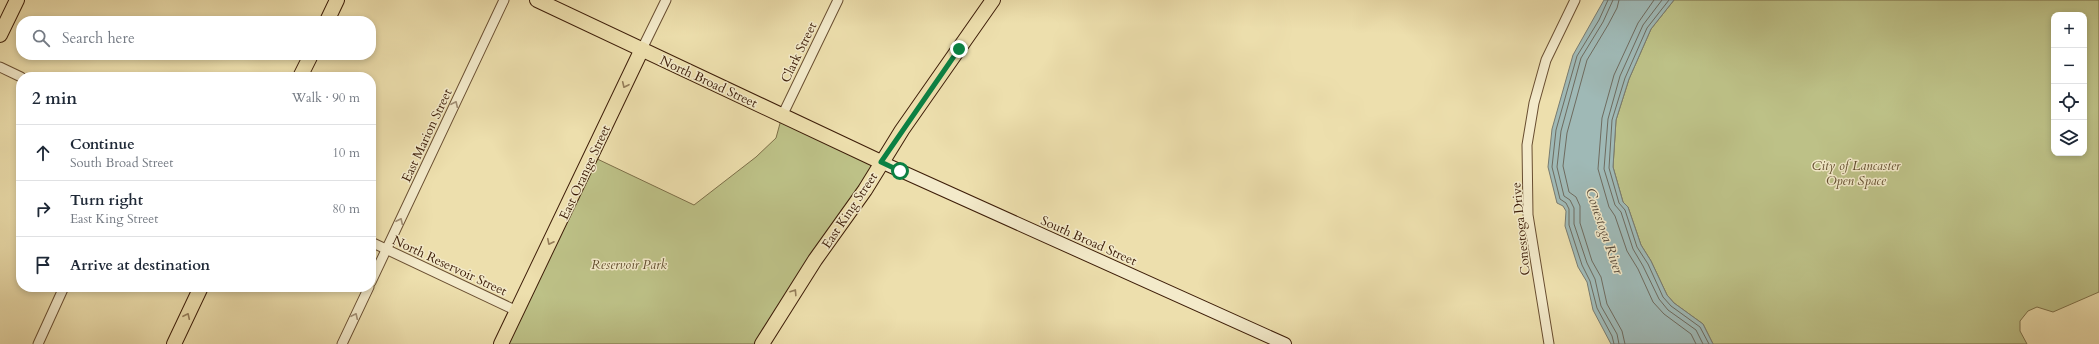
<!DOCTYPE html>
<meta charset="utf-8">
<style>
:root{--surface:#fff;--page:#f2f2f3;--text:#1f2937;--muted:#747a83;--line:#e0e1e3}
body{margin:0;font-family:Cardo,serif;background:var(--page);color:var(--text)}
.controls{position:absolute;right:12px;top:12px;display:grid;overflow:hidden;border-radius:8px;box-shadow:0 2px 6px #0003}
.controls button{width:36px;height:36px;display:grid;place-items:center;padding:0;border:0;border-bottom:1px solid var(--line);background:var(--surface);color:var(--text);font:20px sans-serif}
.stop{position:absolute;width:12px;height:12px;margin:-9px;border:3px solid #0b8043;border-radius:50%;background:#fff}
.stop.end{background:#0b8043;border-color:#fff;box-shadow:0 1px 4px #0008}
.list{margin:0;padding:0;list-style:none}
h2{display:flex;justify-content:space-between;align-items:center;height:52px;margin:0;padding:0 16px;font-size:17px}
h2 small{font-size:13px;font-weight:400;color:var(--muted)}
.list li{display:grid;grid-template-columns:26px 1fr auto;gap:12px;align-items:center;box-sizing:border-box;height:56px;padding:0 16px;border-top:1px solid var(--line)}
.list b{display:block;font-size:15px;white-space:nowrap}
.list p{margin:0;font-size:13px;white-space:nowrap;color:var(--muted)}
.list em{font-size:13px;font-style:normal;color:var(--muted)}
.icon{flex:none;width:22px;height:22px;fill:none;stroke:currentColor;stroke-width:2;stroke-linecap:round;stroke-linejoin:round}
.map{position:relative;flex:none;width:2099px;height:344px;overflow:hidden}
.search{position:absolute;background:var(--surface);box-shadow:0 2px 6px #0003;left:16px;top:16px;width:360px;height:44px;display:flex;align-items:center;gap:10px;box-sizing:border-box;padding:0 14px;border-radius:16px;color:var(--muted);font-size:15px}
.panel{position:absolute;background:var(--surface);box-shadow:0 2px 6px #0003;left:16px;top:72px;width:360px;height:220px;border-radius:16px}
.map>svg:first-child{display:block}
</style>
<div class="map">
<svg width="2099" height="344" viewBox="0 0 2099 344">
<rect width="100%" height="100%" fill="#eddfad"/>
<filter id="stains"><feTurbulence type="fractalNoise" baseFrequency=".005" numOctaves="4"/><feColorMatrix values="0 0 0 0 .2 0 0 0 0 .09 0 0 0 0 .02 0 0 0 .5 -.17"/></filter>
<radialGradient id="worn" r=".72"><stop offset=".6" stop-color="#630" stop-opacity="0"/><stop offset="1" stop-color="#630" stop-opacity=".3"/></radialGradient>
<g fill="#bdc187" stroke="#7d6f48" fill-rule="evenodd">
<path d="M1674 0H2099V292L2053 312 2037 307 2028 311 2020 321V331L2027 344H1713L1703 324 1674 303 1667 295 1651 261 1641 245 1628 207 1623 202 1613 167 1616 120 1629 79 1651 29ZM2054 15H2084V153H2054Z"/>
<path d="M782 116 881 162 762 344H501L591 156 694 205 756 157 776 138Z"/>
</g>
<path fill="#9fb9b6" stroke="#787b70" d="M1604 0H1674L1651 29 1629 79 1616 120 1613 167 1623 202 1628 207 1641 245 1651 261 1667 295 1674 303 1703 324 1713 344H1611L1593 310 1587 282 1578 267 1565 226 1566 211 1563 206 1557 203 1548 167 1552 129 1573 55Z"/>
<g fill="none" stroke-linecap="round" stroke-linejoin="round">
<g stroke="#6e6b5f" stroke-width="1">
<path d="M1608 0 1599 20 1577 56 1556 130 1552 167 1560 199 1566 203 1569 209V225L1582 265 1590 281 1597 308 1612 336 1614 344"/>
<path d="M1613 0 1603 22 1581 58 1561 131 1557 167 1564 196 1570 200 1574 208V224L1587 263 1595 279 1601 306 1617 334 1619 344"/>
<path d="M1619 0 1617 8 1608 25 1587 60 1567 133 1563 166 1569 192 1576 197 1580 206V223L1592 261 1601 277 1607 304 1622 331 1625 344"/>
<path d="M1654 0 1638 23 1614 75 1602 118 1598 169 1609 207 1615 216 1627 251 1638 269 1653 302 1664 314 1691 334 1696 344"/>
<path d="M1662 0 1643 25 1620 76 1608 119 1604 169 1615 205 1621 212 1633 249 1643 266 1659 299 1668 310 1696 330 1703 344"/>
<path d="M1669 0 1647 28 1625 78 1612 120 1609 168 1619 203 1625 210 1637 247 1648 264 1663 297 1671 306 1700 327 1709 344"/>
</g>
<defs>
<g id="street">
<path d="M642 49 666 0"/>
<path d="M0 67 21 77"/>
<path d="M782 116 838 0"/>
<path d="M371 242 517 311"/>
<path d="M371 282 504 0"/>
<path d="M38 344 64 287"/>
<path d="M342 344 369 287"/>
<path d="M1549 344 1528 215 1527 145 1534 103 1546 60 1575 0"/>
</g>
<path id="secondary" d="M881 162 1285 344"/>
<g id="primary">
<path d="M537 0 881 162"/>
<path d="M327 21 337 0"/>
<path d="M0 35 17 0"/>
<path d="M300 77 311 55"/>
<path d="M174 344 201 287"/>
<path d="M501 344 642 49"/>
<path d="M762 344 815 260 865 190 902 130 993 0"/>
</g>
</defs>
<use href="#street" stroke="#694e31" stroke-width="11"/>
<use href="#secondary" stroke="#3d1d08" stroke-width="14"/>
<use href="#primary" stroke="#3d1d08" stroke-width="16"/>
<use href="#street" stroke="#f3eaca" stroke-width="9"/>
<use href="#secondary" stroke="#f3eaca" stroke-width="12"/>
<use href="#primary" stroke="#eddfad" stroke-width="14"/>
</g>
<defs><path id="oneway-chevron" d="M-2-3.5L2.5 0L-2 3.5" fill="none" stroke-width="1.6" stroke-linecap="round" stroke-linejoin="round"/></defs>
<g stroke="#957e5a">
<use href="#oneway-chevron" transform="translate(625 85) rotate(115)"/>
<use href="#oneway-chevron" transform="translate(550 242) rotate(116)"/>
<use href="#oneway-chevron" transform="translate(794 292) rotate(-57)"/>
<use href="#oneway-chevron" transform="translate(187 316) rotate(-65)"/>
</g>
<g stroke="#a18e73">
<use href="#oneway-chevron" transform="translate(455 104) rotate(-65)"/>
<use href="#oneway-chevron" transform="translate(400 221) rotate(-65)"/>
<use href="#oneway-chevron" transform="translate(355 316) rotate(-65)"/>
</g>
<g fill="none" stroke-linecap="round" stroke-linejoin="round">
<path stroke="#0b8043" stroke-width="5" d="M900 171 881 162 959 49"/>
</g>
<g text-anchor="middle" stroke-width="3" stroke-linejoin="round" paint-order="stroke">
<g font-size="13" fill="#3d1d08" stroke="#f3eaca">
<text transform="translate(798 52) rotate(-64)" y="5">Clark Street</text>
<text transform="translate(709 81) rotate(25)" y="5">North Broad Street</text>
<text transform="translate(426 135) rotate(-65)" y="5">East Marion Street</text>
<text transform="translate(584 172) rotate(-65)" y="5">East Orange Street</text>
<text transform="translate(849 210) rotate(-56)" y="5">East King Street</text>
<text transform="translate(1520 229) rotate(-96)" y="5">Conestoga Drive</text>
<text transform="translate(1089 240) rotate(24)" y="5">South Broad Street</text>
<text transform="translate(450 265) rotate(25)" y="5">North Reservoir Street</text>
</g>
<g font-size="13" font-style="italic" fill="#634e2e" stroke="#f3eaca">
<text x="1856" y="170">City of Lancaster<tspan x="1856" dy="15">Open Space</tspan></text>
<text x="629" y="269">Reservoir Park</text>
</g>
<g font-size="14" font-style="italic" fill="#5a4c3c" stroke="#f3eaca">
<text transform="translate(1605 231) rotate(71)" y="5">Conestoga River</text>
</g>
</g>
<rect width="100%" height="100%" filter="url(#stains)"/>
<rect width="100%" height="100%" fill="url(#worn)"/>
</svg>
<div class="controls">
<button>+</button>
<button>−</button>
<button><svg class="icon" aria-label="locate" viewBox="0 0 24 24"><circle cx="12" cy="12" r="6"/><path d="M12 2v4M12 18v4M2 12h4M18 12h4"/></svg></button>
<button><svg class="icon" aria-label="layers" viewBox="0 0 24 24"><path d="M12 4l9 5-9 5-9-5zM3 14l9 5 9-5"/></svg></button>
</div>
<div class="stop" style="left:900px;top:171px"></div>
<div class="stop end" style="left:959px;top:49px"></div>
<div class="search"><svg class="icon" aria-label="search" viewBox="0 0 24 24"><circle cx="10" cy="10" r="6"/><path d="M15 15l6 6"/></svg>Search here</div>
<section class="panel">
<h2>2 min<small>Walk · 90 m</small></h2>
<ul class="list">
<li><svg class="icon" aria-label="ahead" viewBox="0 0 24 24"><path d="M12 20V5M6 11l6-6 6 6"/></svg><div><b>Continue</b><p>South Broad Street</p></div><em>10 m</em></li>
<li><svg class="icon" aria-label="right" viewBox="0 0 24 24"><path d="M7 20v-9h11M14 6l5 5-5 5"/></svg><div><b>Turn right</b><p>East King Street</p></div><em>80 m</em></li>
<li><svg class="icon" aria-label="arrive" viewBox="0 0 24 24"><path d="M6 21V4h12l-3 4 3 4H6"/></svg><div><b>Arrive at destination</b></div></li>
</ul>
</section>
</div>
